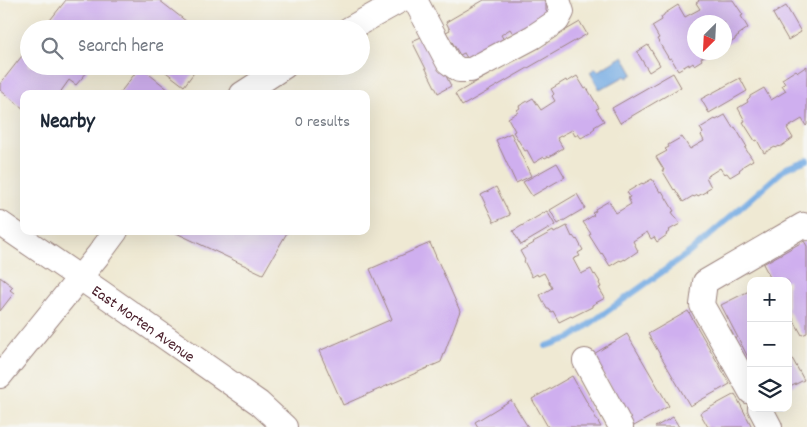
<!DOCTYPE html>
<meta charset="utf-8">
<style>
:root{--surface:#fff;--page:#f2f2f3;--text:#1f2937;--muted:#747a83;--line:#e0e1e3}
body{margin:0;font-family:Dekko,sans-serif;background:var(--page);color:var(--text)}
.controls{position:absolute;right:15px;bottom:15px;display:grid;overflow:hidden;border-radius:10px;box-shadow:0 5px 20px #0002}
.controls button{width:45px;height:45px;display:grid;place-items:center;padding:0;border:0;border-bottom:1px solid var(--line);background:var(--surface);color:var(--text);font:25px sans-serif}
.compass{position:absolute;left:687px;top:15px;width:45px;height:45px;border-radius:50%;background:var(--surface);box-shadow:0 5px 20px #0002;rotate:204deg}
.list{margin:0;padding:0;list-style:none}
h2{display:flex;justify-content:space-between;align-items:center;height:65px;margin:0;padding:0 20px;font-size:21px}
h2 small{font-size:16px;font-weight:400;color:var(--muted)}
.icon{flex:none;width:28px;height:28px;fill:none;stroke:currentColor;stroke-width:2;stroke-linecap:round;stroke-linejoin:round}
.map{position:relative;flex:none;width:807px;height:427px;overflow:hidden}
.search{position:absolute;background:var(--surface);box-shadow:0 5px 20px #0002;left:20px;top:20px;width:350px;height:55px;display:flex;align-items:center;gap:12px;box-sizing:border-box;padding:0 18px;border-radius:28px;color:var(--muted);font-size:19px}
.panel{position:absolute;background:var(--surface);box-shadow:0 5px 20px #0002;left:20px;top:90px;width:350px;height:145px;border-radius:10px}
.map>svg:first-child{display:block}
</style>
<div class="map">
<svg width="807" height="427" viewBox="0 0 807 427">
<rect width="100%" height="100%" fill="#f6f6f2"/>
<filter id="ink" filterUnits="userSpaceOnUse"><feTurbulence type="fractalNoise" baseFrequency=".02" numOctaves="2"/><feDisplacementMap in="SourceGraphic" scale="10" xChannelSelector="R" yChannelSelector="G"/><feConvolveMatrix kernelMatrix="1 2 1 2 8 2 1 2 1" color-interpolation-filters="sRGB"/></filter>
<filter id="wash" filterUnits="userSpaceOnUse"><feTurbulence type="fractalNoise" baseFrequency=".0096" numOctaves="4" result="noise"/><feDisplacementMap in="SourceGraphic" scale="20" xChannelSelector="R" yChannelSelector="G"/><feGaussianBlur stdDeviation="1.12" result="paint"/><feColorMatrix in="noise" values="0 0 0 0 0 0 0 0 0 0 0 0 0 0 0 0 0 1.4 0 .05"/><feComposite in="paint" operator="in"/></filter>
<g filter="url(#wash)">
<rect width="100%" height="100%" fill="#efe9d3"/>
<path fill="#75abe3" stroke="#606587" d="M623 56 633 74 627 78 625 76 600 90 590 72 596 68 598 71Z"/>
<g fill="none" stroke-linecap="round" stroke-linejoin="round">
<path stroke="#75abe3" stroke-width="6" d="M546 346 570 338 690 252 786 168 807 160"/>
</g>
<g id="blocks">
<g fill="#cfafef">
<path d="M66 0H159L196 29H43Z"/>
<path d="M484 0H546L548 3 546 4V11L549 14 514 35 510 29 501 35 504 40 469 61 464 53 460 55 446 32 450 30 446 22Z"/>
<path d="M698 0H733L743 15 741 16 748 28 738 35 739 36 735 38V40L724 46V22H694V52H705L707 55 701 58 702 60 694 65 693 63 689 66V64L678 70 671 58 669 59 657 39 659 38 652 26 662 20 661 17 664 15V14L678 5 685 17 700 9 696 3 699 1Z"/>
<path d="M786 6 801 32 788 40 773 14Z"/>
<path d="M580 22 587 34 462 106 455 94Z"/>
<path d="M426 35 451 86 438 93 412 41Z"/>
<path d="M648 45 660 65 649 72 637 52Z"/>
<path d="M29 47V66H81L88 71 76 85 69 80 59 94H24V109L0 90V84Z"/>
<path d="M158 66H199L184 86Z"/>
<path d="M807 66V125L806 126 802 119 787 128 793 138 780 147 779 146 776 148 775 147 764 153 757 140 755 141 743 122 745 121 738 108 748 102 747 100 750 97V96L764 88 771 100 786 91 782 85 785 84 782 79 796 70 798 72Z"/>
<path d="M140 67 174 94H119Z"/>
<path d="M673 73 681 87 620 123 612 108Z"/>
<path d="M577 76 585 89 587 88 599 108 596 109 604 121 594 127 595 128 591 131 592 132 581 138 578 134 575 136 572 130 557 138 563 148 549 157V156L545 158 544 157 534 163 527 150 525 151 513 132 515 131 508 118 518 112 517 110 520 108 519 106 533 98 541 110 555 101 552 96 554 94 551 89 566 80 567 82Z"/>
<path d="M740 78 747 91 709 113 701 99Z"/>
<path d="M725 115 733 128 735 127 747 147 745 148 753 160 743 166V167L739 170 740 171 730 177 727 173 724 174 720 168 706 177 711 187 706 190 707 191 698 196V195L694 197 693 196 683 202 675 189 674 190 662 170H664L656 157 667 151 665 149 669 147 668 145 682 137 690 149 704 141 701 135 703 133 700 128 715 119 716 120Z"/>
<path d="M511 133 531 176 516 183 496 140Z"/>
<path d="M557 163 565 177 532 196 523 182Z"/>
<path d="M652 179 660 192 662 191 674 211 672 212 680 224 669 230 670 231 666 234 667 235 657 242 654 237 651 239 647 232 633 241 638 251 625 260V259L621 261 620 260 610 266 602 253 601 254 589 235 591 234 583 222 594 215 592 213 596 211 595 209 609 201 616 213 631 204 628 198 630 197 627 192 642 183 643 184Z"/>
<path d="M496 187 510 215 494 222 481 195Z"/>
<path d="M577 194 585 208 558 224 550 210Z"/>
<path d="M547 211 555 225 521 245 513 231Z"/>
<path d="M567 226 572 237 573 236 576 240 577 239 583 250 578 253 580 256 573 259 581 274 591 269 594 275 595 274 600 282 599 283 601 287 599 288 605 298 592 305V307L572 317 571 316 559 322 553 311 551 312 549 309H547L540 295 552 288 544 273 538 276 537 274 532 277 524 261 525 260 520 251 534 243 533 242 553 231 554 233Z"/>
<path d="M172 231H288L263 274Z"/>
<path d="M804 241 807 246V333L802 335 788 310V281H772L763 264Z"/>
<path d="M430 243 460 311 441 362 343 405 319 351 392 319 370 269Z"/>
<path d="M0 277 13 287 10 290 14 293 0 311Z"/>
<path d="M751 290V363L721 305Z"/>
<path d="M688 311 730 384 690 406 648 334Z"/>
<path d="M627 334 669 406 634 426 592 355Z"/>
<path d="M788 351 804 380 788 388Z"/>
<path d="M572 376 601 427H548L532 399Z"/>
<path d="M735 394 752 427H708L700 413Z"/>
<path d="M511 400 528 427H478L475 422Z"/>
<path d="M673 417 679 427H655Z"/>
</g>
</g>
</g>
<g filter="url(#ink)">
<use href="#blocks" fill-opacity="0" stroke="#9c847f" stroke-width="1"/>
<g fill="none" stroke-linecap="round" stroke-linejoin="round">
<defs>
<g id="minor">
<path d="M415 0 448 62 459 70H471L533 37 557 21 562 12 558 0"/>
<path d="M349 29 401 0"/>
<path d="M242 94 285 66"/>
<path id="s1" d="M0 223 102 293 259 403 285 427"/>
<path d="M585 361 621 427"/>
<path d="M0 376 99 254 116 231"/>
<path d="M751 392 702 305 705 282 803 225 807 228"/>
<path d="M760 408 770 427"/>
</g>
</defs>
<use href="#minor" stroke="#9c847f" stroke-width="26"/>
<use href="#minor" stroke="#fff" stroke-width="24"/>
</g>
</g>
<g text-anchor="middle" stroke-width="4.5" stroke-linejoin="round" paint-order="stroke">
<g font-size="16" fill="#4a1f2b" stroke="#f6f6f2">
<text dy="6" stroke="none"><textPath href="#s1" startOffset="175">East Morten Avenue</textPath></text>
</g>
</g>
</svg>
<div class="controls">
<button>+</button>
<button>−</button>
<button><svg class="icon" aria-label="layers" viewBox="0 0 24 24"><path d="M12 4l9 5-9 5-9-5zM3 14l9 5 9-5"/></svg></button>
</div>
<svg class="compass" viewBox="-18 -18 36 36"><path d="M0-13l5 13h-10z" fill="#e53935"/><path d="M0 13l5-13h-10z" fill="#747a83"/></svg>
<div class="search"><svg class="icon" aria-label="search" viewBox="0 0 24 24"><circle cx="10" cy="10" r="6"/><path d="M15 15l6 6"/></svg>Search here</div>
<section class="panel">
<h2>Nearby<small>0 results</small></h2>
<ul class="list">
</ul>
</section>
</div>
